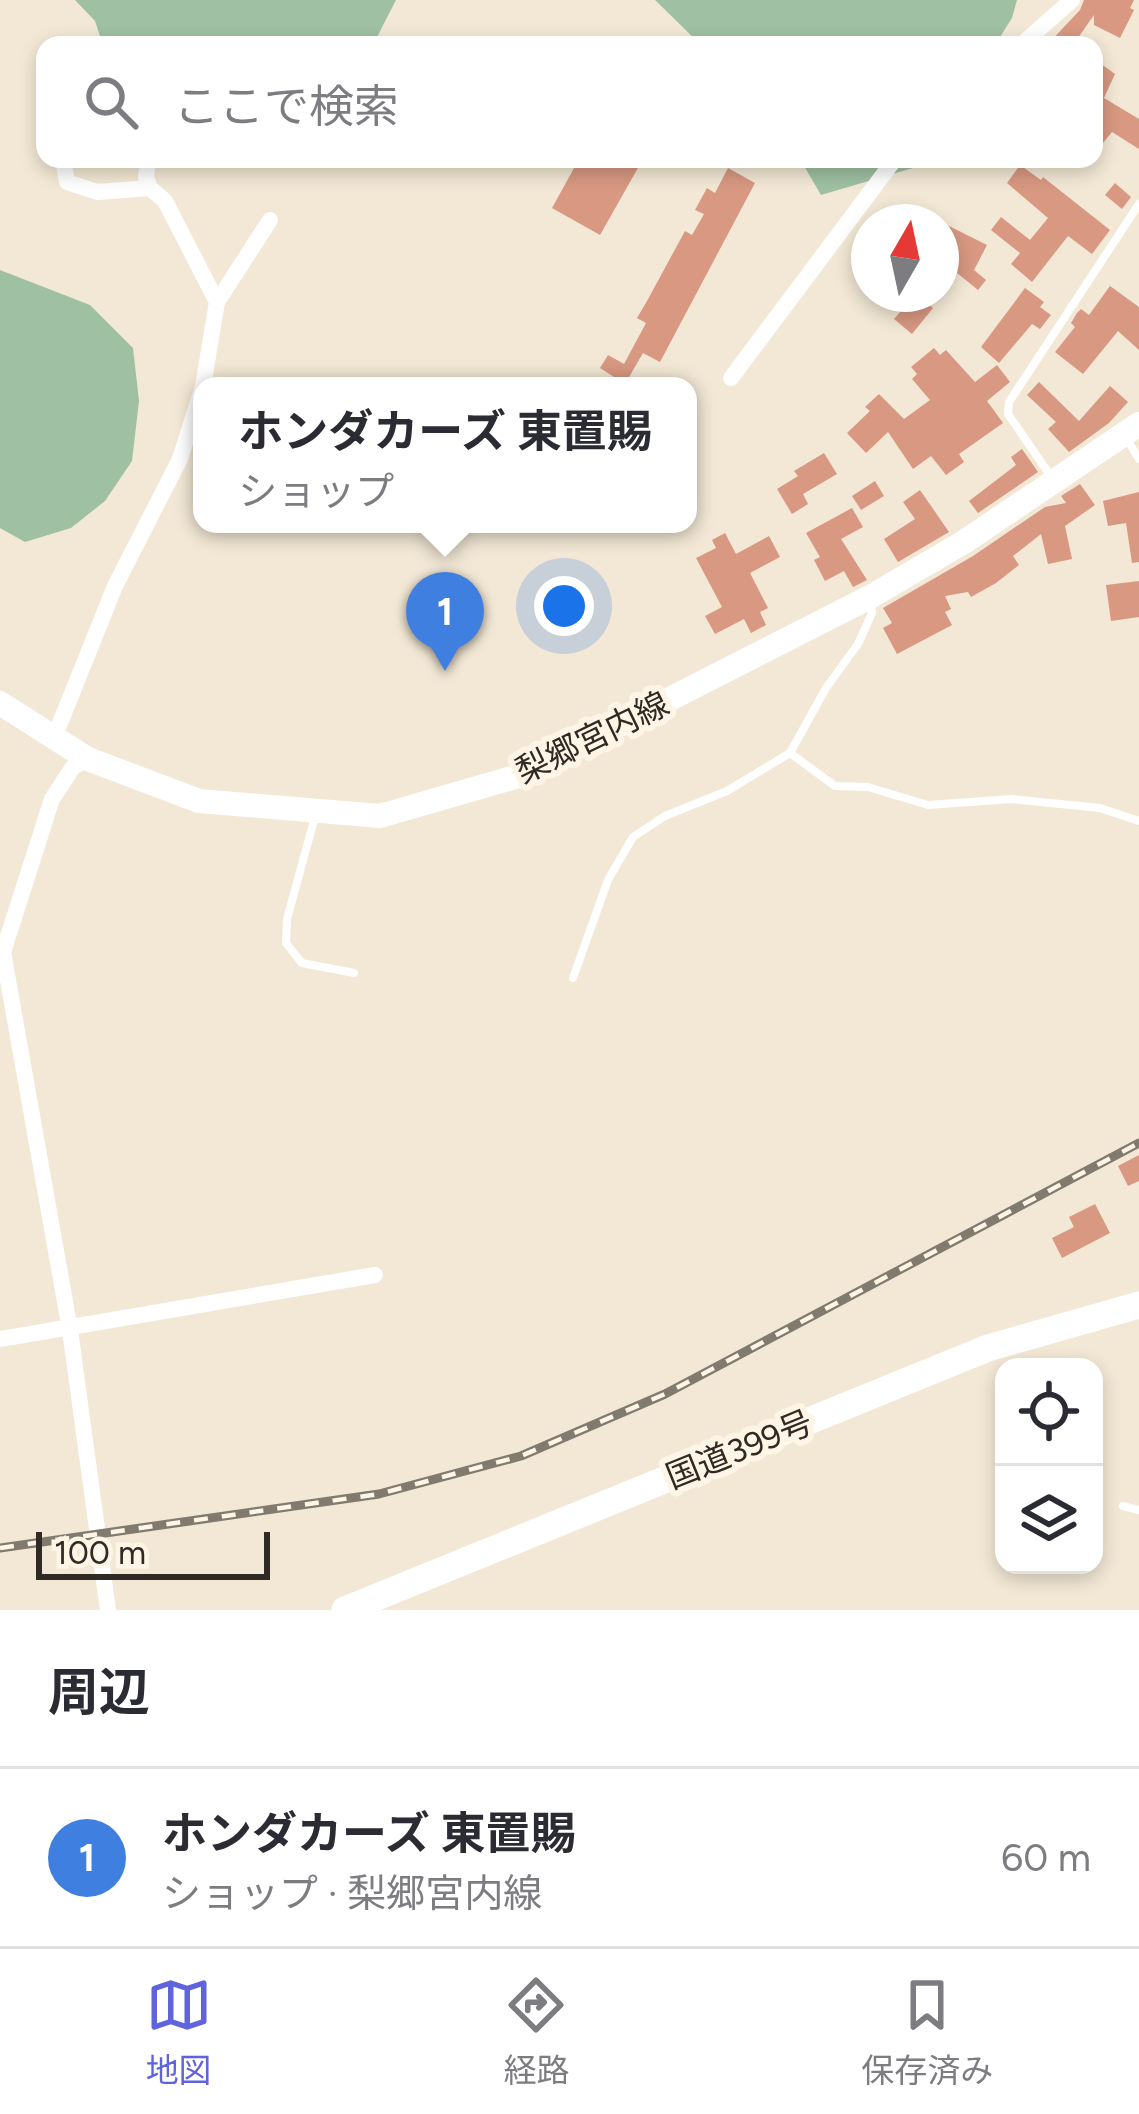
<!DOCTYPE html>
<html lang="ja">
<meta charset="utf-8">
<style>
:root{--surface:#fff;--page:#f2f2f3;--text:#2b2b33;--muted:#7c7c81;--line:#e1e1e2;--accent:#5f64dc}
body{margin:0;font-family:Figtree,"Noto Sans JP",sans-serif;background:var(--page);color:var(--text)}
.controls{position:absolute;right:36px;bottom:36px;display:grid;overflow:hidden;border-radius:24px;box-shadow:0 6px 18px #0003}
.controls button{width:108px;height:108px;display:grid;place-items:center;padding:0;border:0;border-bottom:3px solid var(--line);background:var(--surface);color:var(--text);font:60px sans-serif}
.compass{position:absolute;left:851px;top:204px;width:108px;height:108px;border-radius:50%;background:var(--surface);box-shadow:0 6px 18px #0003;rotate:9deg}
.scale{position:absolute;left:36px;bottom:30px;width:234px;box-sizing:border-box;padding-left:12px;border:6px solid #2f2b24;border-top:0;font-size:33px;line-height:42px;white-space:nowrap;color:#2f2b24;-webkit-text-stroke:9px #fef5e6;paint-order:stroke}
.you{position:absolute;left:564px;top:606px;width:42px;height:42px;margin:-30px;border:9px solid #fff;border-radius:50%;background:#1a73e8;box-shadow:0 0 0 18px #1a73e833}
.badge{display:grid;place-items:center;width:78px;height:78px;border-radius:50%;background:var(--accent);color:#fff;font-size:39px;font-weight:700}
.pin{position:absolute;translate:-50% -99px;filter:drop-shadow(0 3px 6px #0008)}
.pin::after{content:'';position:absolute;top:63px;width:42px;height:36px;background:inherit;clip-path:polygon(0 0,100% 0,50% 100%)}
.popup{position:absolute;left:193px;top:377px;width:504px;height:156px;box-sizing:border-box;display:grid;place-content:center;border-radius:24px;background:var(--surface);filter:drop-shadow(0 3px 9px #0005);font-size:39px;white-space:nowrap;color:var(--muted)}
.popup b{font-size:45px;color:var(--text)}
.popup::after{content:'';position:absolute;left:50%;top:100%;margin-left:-24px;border:24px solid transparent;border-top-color:var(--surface)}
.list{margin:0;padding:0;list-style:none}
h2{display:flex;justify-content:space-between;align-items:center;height:156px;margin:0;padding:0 48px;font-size:51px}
h2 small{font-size:39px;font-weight:400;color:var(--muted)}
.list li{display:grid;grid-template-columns:78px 1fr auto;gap:36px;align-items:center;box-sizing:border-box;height:180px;padding:0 48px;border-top:3px solid var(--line)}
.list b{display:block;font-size:45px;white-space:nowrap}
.list p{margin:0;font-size:39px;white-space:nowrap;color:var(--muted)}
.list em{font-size:39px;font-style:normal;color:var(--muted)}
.icon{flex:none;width:66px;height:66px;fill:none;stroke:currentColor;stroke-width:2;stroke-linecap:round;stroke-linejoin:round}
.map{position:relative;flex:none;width:1139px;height:1610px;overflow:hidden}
.search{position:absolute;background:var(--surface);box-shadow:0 6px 18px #0003;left:36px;right:36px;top:36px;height:132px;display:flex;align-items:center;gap:30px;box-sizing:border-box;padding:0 42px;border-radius:24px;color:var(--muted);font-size:45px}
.sheet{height:336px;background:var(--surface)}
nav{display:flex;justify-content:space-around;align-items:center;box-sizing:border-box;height:168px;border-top:3px solid var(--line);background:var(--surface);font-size:33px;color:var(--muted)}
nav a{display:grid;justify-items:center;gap:6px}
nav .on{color:var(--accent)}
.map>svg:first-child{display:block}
</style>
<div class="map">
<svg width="1139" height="1610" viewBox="0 0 1139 1610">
<rect width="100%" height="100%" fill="#f3e8d5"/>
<g fill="#9fc0a3">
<path d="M75 0H396L373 45H103L95 21Z"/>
<path d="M655 0H1017L1012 18 995 45H701Z"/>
<path d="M800 159H927L923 165 821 195Z"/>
<path d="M0 270 90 305 133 348 139 401 132 461 105 501 71 528 25 542 0 528Z"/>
</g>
<g fill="#d89882">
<path d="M1084 0H1134L1130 8 1134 10 1120 38 1094 25V15L1073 45H1047L1080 10Z"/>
<path d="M1094 59 1115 74 1104 98 1139 119V149L1112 132 1094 154Z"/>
<path d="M579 159H643L600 235 552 208Z"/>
<path d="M1020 165 1041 180 1043 177 1110 230 1092 254 1068 236 1032 282 1011 264 1020 253 991 230 1001 217 1030 240 1048 218 1007 183Z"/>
<path d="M728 168 755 183 660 362 643 353 625 384 600 368 608 355 624 364 646 323 637 318 647 301 685 231 692 235 704 214 695 210 707 188 715 193Z"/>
<path d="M1115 183 1131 197 1122 209 1105 195Z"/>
<path d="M941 222 987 245 974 270 986 280 978 290 957 273 941 287V255L951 247 941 242Z"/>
<path d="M1110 286 1139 307V350L1118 331 1083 374 1055 352 1075 327 1071 323 1077 313 1081 309 1089 315Z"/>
<path d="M1025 288 1044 302 1040 307 1051 315 1040 329 1032 324 999 363 981 347Z"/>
<path d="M916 294 933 308 912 334 894 319Z"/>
<path d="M934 348 940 355 946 350 975 382 997 365 1010 382 987 401 1003 423 959 454 964 462 946 475 931 456 913 469 888 432 866 453 847 433 870 411 865 407 879 394 904 419 930 400 912 379 917 374 911 367Z"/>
<path d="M1039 382 1079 421 1110 386 1128 402 1109 423 1069 452 1048 429 1056 422 1027 395Z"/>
<path d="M1022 449 1038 472 978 513 969 501 1016 465 1011 457Z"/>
<path d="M824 453 837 474 803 494 808 504 792 514 777 489 798 476 794 471Z"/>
<path d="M875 481 884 496 861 510 852 496Z"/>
<path d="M1080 484 1095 505 1065 526 1072 559 1048 564 1041 534 1013 556 1019 565 996 583 971 597 968 592 945 596 951 609 945 612 952 625 897 654 883 628 892 623 883 608 973 556 1045 507 1066 503 1061 496Z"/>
<path d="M920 490 949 532 898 562 884 539 915 519 903 502Z"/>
<path d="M1139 492V562L1132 563 1126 523 1108 526 1103 501Z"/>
<path d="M852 508 863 527 841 539 867 580 853 587 844 571 825 581 814 560 820 557 806 533Z"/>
<path d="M725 533 736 554 769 536 780 557 750 573 768 608 760 612 766 625 751 633 744 619 715 634 705 616 722 607 696 558 716 548 712 540Z"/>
<path d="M1139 581V617L1111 621 1106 585Z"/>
<path d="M1139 1155V1181L1128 1186 1118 1166Z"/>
<path d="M1095 1204 1110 1233 1062 1258 1052 1238 1074 1227 1069 1217Z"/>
</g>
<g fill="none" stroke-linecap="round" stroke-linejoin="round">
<g stroke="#fff" stroke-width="8">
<path d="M1125 436 1139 459"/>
<path d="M1052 478 1008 414 1009 402 1139 204"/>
<path d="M790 753 835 786 868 787 928 805 1012 799 1100 808 1139 821"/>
<path d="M316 813 287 919 286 943 302 963 354 973"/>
<path d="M573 978 608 880 633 837 665 816 727 791 790 753 826 688 858 644 872 613 871 604"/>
<path d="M1123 1506 1139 1510"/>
</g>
<g stroke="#fff" stroke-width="16">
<path d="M1021 45 1072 0"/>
<path d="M63 159 67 182 97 192 150 188"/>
<path d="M148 159 146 177 150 188 165 201 217 302"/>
<path d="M731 378 895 159"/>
<path d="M203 386 217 302 270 220"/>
<path d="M54 738 115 586 180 459 202 389"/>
<path d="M88 759 73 767 52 799 3 952 70 1330 108 1610"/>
<path d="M0 1339 375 1275"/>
</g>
<path stroke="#fff" stroke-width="24" d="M0 703 88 759 199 801 380 816 519 776 870 597 964 542 1139 424"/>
<path stroke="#fff" stroke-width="27" d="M345 1610 988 1348 1139 1305"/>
<defs>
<path id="rail" d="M0 1548 379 1494 521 1456 665 1394 1139 1143"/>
</defs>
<use href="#rail" stroke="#817a6e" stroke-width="9"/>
<use href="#rail" stroke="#fef5e6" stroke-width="4.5" stroke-dasharray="14" stroke-linecap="butt"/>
</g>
<g text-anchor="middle" stroke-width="12" stroke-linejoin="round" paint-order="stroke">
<g font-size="33" fill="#2f2b24" stroke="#fef5e6">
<text transform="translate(592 737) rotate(-26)" y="12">梨郷宮内線</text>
<text transform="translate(739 1449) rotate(-22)" y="12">国道399号</text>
</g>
</g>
</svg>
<div class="controls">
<button><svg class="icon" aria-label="locate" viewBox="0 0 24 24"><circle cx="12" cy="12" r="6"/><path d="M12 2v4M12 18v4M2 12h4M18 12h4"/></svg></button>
<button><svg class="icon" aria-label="layers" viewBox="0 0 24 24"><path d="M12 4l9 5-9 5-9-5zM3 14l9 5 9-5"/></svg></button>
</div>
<svg class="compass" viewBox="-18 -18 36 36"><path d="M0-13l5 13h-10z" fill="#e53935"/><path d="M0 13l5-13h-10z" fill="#7c7c81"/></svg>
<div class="scale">100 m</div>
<div class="you"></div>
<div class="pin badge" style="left:445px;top:671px;background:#3f7fe0">1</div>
<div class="popup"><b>ホンダカーズ 東置賜</b>ショップ</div>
<div class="search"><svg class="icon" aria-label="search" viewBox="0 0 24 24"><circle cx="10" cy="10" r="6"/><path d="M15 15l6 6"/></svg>ここで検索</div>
</div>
<section class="sheet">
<h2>周辺<small></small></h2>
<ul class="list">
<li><span class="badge" style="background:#3f7fe0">1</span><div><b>ホンダカーズ 東置賜</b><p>ショップ · 梨郷宮内線</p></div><em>60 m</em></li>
</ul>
</section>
<nav>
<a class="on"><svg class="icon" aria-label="map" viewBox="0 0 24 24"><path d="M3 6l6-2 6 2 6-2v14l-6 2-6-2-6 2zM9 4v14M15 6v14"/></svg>地図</a>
<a><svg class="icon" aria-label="directions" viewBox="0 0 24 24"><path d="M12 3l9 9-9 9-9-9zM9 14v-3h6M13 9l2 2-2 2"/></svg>経路</a>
<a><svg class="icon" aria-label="saved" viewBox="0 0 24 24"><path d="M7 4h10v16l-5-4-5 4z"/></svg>保存済み</a>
</nav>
